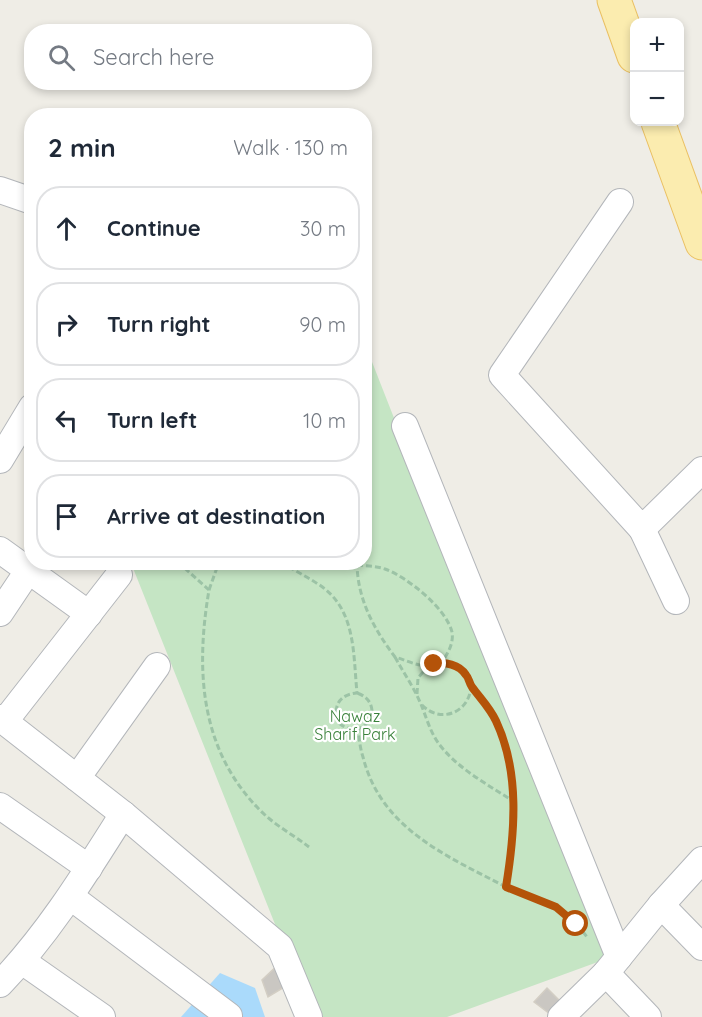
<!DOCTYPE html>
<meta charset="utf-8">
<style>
:root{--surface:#fff;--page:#f2f2f3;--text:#1f2937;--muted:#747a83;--line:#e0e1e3}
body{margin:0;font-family:Quicksand,sans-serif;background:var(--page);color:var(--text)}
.controls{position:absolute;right:18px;top:18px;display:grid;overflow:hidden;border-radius:12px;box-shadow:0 3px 9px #0003}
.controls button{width:54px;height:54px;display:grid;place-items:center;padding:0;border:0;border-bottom:2px solid var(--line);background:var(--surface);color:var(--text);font:30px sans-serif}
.stop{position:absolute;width:18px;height:18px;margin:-14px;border:4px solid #b45309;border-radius:50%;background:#fff}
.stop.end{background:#b45309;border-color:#fff;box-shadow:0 2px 6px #0008}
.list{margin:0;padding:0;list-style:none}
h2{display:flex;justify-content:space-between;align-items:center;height:78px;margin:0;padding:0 24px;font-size:26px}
h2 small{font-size:20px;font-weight:400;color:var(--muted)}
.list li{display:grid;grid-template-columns:39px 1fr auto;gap:18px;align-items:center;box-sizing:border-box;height:84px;margin:0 12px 12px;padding:0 12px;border:2px solid var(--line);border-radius:24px}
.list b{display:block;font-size:22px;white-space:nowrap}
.list em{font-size:20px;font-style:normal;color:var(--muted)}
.icon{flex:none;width:33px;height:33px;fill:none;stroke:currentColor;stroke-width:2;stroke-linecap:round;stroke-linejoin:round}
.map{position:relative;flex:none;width:702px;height:1017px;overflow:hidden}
.search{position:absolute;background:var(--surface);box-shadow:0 3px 9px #0003;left:24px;top:24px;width:348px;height:66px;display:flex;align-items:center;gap:15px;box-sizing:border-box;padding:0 21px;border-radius:24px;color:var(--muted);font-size:22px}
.panel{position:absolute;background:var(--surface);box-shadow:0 3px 9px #0003;left:24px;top:108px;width:348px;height:462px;border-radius:24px}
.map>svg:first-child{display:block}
</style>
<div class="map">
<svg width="702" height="1017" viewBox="0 0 702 1017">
<rect width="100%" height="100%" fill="#efede6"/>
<path fill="#c5e5c4" d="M365 344 606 959 447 1017H312L131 563 364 562Z"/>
<path fill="#aadafb" d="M220 973 255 988 265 1017H181Z"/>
<g fill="#cac7c2" stroke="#d3cec4" stroke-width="1.5">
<path d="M279 964 291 983 268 997 262 980Z"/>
<path d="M547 988 560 1001 550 1014 534 1002Z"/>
</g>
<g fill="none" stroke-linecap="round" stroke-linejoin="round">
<defs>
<g id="minor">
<path d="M0 190 32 201"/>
<path d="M620 202 502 375 642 529 702 470"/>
<path d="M405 426 619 957"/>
<path d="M0 460 32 407"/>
<path d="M642 529 676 601"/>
<path d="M0 550 89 614"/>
<path d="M0 613 34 562"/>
<path d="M0 718 123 814 280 947 309 1017"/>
<path d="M5 721 119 575"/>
<path d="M77 778 157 666"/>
<path d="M0 806 89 868"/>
<path d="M702 860 661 905 702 947"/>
<path d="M71 897 229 1016"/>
<path d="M22 961 102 1017"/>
<path d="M606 973 648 1017"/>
<path d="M0 984C49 933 85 874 123 814"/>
<path d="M561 1017 606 973 661 905"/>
</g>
<g id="major">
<path d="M614 0 634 56"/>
<path d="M658 122 702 243"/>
</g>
</defs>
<use href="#minor" stroke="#b3b6ba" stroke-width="28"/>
<use href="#major" stroke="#eac063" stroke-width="35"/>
<g stroke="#9cc3a6" stroke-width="3" stroke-dasharray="6 3" stroke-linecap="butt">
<path d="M178 562 209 590C195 672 200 754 265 815 278 827 295 836 309 847"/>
<path d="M281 562C293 570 306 576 318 584 356 608 353 652 357 693 339 694 331 708 340 724 352 733 364 730 372 717 373 705 369 697 357 693"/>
<path d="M357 562C357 599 374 629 395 657 405 660 415 665 426 666 437 667 441 660 456 666 467 671 467 679 472 687 480 697 488 706 494 717 522 768 515 832 506 887 447 856 381 829 363 757 360 748 359 738 358 729"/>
<path d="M357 565C366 566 376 566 385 569 407 577 446 608 452 632 454 643 448 653 442 662"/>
<path d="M209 590 219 562"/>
<path d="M395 657C403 672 413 686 420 702 426 716 430 732 439 744 458 769 487 784 513 801"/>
<path d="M417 694 418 678 428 666"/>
<path d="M422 705C440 724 469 713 471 687"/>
<path d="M506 887C540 900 564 907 587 937"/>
</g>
<use href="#minor" stroke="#fff" stroke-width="26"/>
<use href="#major" stroke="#fbecaf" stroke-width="33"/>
</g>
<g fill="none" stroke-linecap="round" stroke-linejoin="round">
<path stroke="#b45309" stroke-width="8" d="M434 664C445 662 459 664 466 675 469 678 469 683 472 687 480 698 490 708 496 721 520 772 515 832 506 887L556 907 576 924"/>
</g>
<g text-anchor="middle" stroke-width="4.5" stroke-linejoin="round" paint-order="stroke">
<g font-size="16" fill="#39813a" stroke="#fff">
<text x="355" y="722">Nawaz<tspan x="355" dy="18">Sharif Park</tspan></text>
</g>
</g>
</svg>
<div class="controls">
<button>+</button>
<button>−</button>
</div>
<div class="stop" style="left:576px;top:924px"></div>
<div class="stop end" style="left:434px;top:664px"></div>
<div class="search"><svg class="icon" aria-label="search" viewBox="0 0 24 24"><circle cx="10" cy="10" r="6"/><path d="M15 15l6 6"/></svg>Search here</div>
<section class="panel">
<h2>2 min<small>Walk · 130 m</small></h2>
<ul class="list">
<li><svg class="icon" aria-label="ahead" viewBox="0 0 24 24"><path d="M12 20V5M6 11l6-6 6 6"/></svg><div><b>Continue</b></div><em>30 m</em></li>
<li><svg class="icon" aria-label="right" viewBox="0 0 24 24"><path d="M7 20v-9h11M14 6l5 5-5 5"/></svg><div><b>Turn right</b></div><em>90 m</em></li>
<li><svg class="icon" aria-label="left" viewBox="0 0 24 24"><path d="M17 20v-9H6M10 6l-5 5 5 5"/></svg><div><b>Turn left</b></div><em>10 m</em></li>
<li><svg class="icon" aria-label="arrive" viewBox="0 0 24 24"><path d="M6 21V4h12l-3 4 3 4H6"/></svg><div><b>Arrive at destination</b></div></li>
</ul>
</section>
</div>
